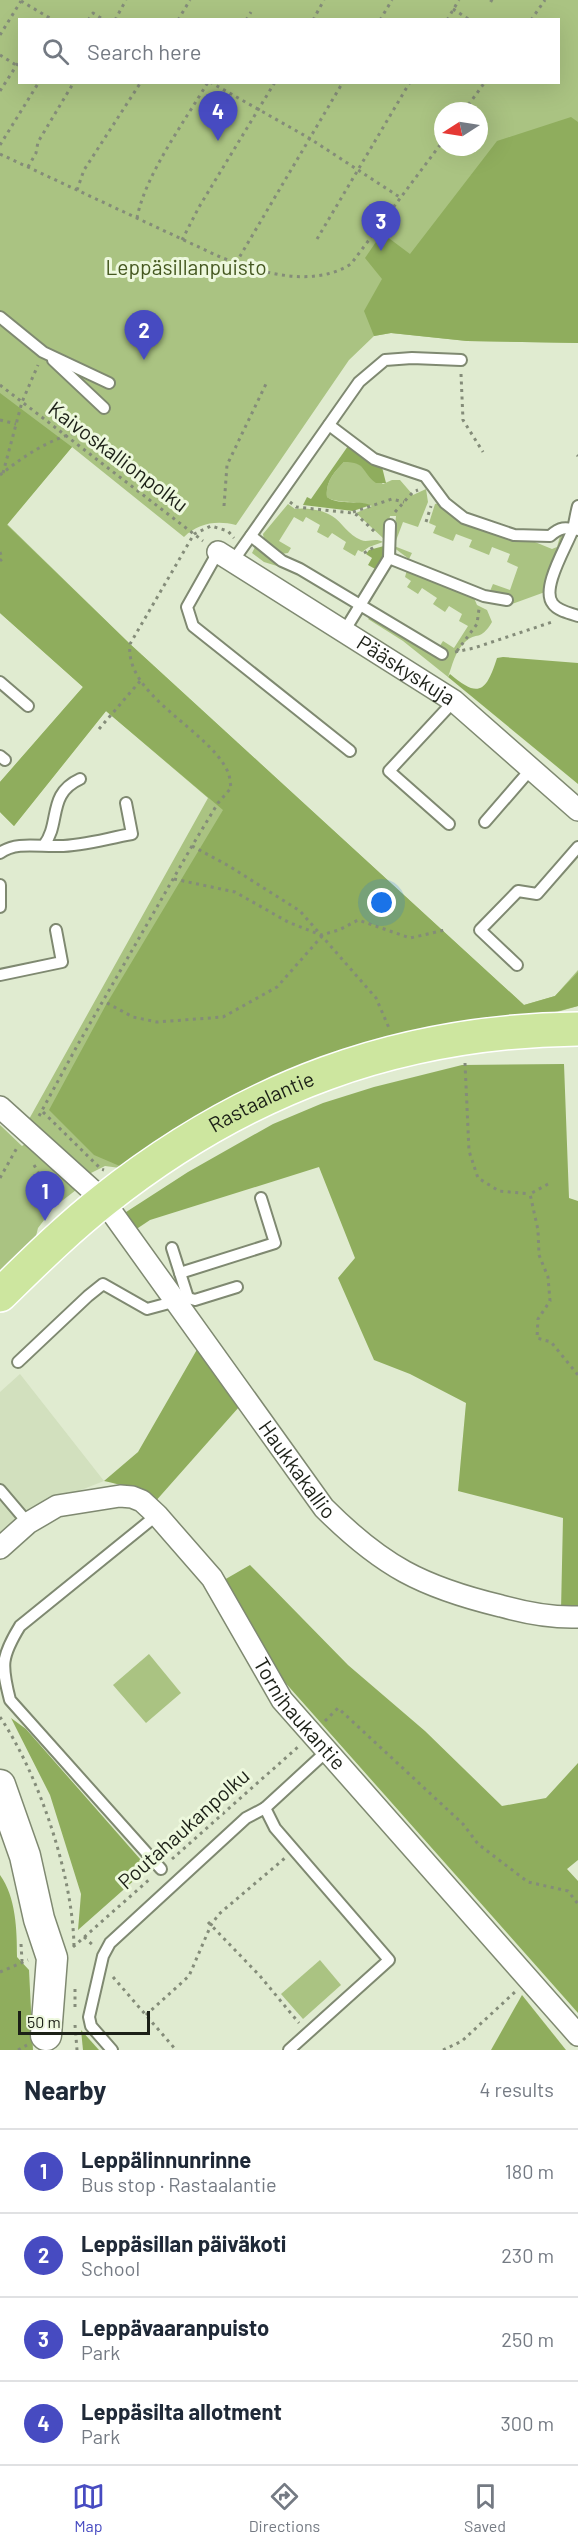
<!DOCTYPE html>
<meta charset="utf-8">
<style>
:root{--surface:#fff;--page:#f6f6f7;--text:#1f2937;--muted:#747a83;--line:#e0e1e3;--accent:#474bc1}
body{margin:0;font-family:Barlow,sans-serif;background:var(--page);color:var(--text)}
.compass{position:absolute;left:434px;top:102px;width:54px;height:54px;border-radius:50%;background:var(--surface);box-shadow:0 6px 24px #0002;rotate:258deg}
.scale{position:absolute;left:18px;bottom:15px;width:132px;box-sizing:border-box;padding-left:6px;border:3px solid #1c2017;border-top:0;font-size:16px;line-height:21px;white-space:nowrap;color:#1c2017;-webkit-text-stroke:4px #edf8dd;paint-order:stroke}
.you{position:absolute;left:382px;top:903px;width:21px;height:21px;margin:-15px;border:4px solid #fff;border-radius:50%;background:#1a73e8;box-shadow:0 0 0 9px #1a73e833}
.badge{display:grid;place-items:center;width:39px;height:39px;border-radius:50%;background:var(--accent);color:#fff;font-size:20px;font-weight:700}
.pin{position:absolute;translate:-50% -50px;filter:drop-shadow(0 2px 3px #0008)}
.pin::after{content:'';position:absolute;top:32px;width:21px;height:18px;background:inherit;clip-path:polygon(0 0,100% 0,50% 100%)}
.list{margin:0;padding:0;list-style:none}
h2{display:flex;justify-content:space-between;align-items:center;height:78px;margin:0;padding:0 24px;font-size:26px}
h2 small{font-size:20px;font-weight:400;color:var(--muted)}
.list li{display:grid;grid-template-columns:39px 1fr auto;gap:18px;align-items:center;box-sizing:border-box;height:84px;padding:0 24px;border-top:2px solid var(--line)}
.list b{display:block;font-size:22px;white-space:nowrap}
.list p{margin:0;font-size:20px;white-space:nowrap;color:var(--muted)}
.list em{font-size:20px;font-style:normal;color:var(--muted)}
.icon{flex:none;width:33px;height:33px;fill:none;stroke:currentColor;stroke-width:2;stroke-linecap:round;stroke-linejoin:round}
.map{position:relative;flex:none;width:578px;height:2050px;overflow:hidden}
.search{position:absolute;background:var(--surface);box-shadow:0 6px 24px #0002;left:18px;right:18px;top:18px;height:66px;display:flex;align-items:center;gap:15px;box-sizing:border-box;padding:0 21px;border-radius:0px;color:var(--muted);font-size:22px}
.sheet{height:414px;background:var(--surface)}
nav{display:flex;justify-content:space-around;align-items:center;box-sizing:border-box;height:84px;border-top:2px solid var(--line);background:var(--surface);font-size:16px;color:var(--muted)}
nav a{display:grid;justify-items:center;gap:3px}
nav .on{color:var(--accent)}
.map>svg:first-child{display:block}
</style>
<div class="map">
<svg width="578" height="2050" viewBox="0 0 578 2050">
<rect width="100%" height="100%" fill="#e0ebd0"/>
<path fill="#d2e0be" d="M20 1374 104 1481 40 1506 10 1524 0 1533V1392Z"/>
<g fill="#aac382" fill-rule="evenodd">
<path d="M0 0H578V343L467 341 391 333 374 336 349 360 236 525C217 520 198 523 184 537L72 447 7 524 130 644 524 1005 555 996 578 970V1006L554 1013 486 1022 120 1168 105 1166 89 1174 28 1121 208 798 106 711 14 826 0 812V782L83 687 0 613ZM20 20H558V82H20ZM443 111H479V147H443Z"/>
<path d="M344 462H356L383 484 392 480H400L413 495 426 489 428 502 418 527 403 522 394 546 412 553 409 559 393 547 396 516H390L386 538 384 539 356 513 372 506C357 500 336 504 327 497 325 483 334 472 344 462Z"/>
<path d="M440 503 552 549 557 547 561 533 568 531 545 592 512 604 510 595H499L490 591 493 584 510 590 518 567 507 562 510 554 492 547 489 555 469 547 472 540 456 534 453 541 433 533 436 526 429 523 435 504Z"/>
<path d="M288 504 295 509C305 507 324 510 332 516 342 522 348 535 361 540 368 543 375 537 383 542L369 547 362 552 358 550 355 556 343 549 346 542 332 533 328 538 317 532 320 525 306 517 303 522 294 517 279 541 291 548 288 553 281 554 264 540 263 534Z"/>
<path d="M255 547H258L354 605 353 608 290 570 264 562 252 553Z"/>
<path d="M407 570 474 598 477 605 487 610 492 622C480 642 477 631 465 642 455 651 452 666 448 677L403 641 368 619 371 616 434 655 443 641 454 648 468 626 459 621 462 614 449 606 445 612 433 604 437 598 422 588 418 594 407 587 411 581 405 577Z"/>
<path d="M0 1125 22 1146 28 1142 75 1186 76 1190 54 1207 38 1228 35 1240 0 1275Z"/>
<path d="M149 1654 181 1693 146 1723 113 1685Z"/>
<path d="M320 1960 341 1985 303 2019 281 1994Z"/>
</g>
<g fill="#8fad5d">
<path d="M571 117 578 122V343L467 341 391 333 374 336 364 311 382 279 365 258 382 233 410 254 497 141Z"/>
<path d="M0 393 72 447 7 525 130 644 524 1005 555 996 578 972V1006L531 1018 486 1022 122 1167 94 1155 49 1110 107 1003 223 810 106 711 14 826 0 812V782L83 687 0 613Z"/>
<path d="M348 446 382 467 386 483H376C361 472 367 462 344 462 334 472 325 483 327 497 337 505 357 500 371 505L353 511 303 505 307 497 311 499Z"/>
<path d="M384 546 386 556 377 570 368 565 372 558 366 554 369 550Z"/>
<path d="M503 657 578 663V784L448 677 450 674C478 698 486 693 497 658Z"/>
<path d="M564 1064 569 1198 578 1201V1612L561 1611 563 1518 458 1491 466 1403 410 1374 374 1360 338 1278 355 1258 319 1167 150 1220 135 1230 123 1214 188 1172 273 1124 323 1103 374 1087 462 1065Z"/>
<path d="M199 1346 239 1407 154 1503C141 1490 122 1485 104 1481L138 1452Z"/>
<path d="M250 1565 348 1665 425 1731 502 1806 546 1798 578 1763V1860L567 1869 578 1881V2013L282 1679 224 1580Z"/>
<path d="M11 1718 26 1729 148 1868 78 1930 81 1894 50 1795Z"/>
<path d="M0 1875C16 1897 17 1930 17 1957L29 1970 33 2050H0Z"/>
<path d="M522 1995 566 2050H491Z"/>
<path d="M81 2030 99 2050H83Z"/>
</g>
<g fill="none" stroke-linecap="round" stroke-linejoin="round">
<defs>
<g id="lane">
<path d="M0 317 43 352 109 383"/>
<path d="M53 360 104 408"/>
<path d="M329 425 374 459 425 476 445 503 464 518 514 535 550 536C560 527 565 527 578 530"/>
<path d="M578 506C576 513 575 521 573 529 567 546 540 589 553 604 558 611 570 613 578 616"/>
<path d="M251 536 282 561 300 569 442 654"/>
<path d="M218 552 187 607 193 626 350 751"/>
<path d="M389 558 484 596 507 600"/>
<path d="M233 561 359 382 385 360 412 358 461 360"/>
<path d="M345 630 389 558 390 525"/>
<path d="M0 682 28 706"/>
<path d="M0 756 5 760"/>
<path d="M485 822 531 769"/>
<path d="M449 824 389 771 454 701"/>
<path d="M44 845C61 823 47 794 80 779"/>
<path d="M0 853C16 841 40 847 59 846 83 846 108 838 132 834L126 803"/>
<path d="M0 885V907"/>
<path d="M517 965 480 930 518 891 537 894 578 847"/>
<path d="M0 975 62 962 56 930"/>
<path d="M172 1248 180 1273"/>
<path d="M188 1298 180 1273 275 1243 261 1198"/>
<path d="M18 1362 88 1296 103 1284 147 1309 188 1298 195 1300 237 1287"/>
<path d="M0 1490 28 1523"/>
<path d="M157 1515 20 1626C1 1657 1 1665 10 1700L161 1869"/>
<path d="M112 2050 91 2026 89 2017 103 1956 110 1943 246 1818 265 1808"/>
<path d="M289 2050 389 1960 275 1828 265 1808 327 1751"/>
</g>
<g id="street">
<path id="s1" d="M218 552 454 701 578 810"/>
<path id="s2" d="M0 1107 103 1200 324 1508C382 1566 422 1587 501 1606 526 1613 552 1618 578 1617"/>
<path id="s3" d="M0 1548 28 1523 57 1506 120 1496 132 1497 142 1501 157 1515 212 1578 282 1700 578 2035"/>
</g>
<path id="secondary" d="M0 1785 25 1856 39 1919 52 1958 46 2035"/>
<g id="primary">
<path id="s4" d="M0 1295C34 1262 67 1229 104 1200 245 1088 398 1031 578 1029"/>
</g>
</defs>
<use href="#lane" stroke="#7f8971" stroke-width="14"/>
<use href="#street" stroke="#7f8971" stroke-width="24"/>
<use href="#secondary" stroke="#7f8971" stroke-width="33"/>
<use href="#primary" stroke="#fff" stroke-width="36"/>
<g stroke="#848c79" stroke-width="3" stroke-dasharray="3 4.5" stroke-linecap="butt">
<path d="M490 0 494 2"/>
<path d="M21 1 53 20"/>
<path d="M453 9 470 20"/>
<path d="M88 20 93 13 104 20"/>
<path d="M115 20 126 0"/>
<path d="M178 20 190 0"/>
<path d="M246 20 251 12"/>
<path d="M313 20 324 0"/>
<path d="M380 20 392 0"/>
<path d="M447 20 459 0"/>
<path d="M531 20 545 0"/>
<path d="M0 35 21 1"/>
<path d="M0 55 16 65"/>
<path d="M210 82 309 138 401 198"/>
<path d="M0 91 20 60"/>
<path d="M464 111 485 82"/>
<path d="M0 145 39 82"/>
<path d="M0 154 218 256C258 272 312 289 351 264L443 141"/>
<path d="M28 167 36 153 38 142 74 82"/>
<path d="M77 190 84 170 141 82"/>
<path d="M137 218C145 175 185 121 208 82"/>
<path d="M317 239 410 82"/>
<path d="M182 240 199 207 275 82"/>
<path d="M236 263 343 82"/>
<path d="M461 374 463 420 483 452"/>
<path d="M0 385 203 541"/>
<path d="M0 420 16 424"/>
<path d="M577 455 578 456"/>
<path d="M3 473 22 402 38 365"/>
<path d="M0 475C26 454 53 437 86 430"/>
<path d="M290 502 296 507 352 513 357 515 376 533"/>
<path d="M224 506 227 465 266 384"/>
<path d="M353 512 392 499 404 502"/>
<path d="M395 512 413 492 418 490"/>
<path d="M426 522 431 506"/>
<path d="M0 552 2 559 0 561"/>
<path d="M364 553 376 546"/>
<path d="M457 651 477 624 479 609"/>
<path d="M455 652 474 648 555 621"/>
<path d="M99 729 141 680"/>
<path d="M192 846 229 866 300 911 376 998 389 1028"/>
<path d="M174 879 235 892 288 922 321 935 339 930 358 920 410 938 445 930"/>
<path d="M107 1003 133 1017 157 1022 223 1017 277 987 322 936"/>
<path d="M465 1063 469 1151 478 1178 499 1191 530 1194"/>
<path d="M43 1112 101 1169 104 1170"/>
<path d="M39 1116 77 1046 192 846 218 803 231 788C230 782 230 775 227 770 206 728 124 695 130 644L194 534 211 526 228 531 234 538"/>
<path d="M34 1165 46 1186 49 1207 52 1211"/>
<path d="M0 1178 18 1146"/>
<path d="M548 1184 530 1194 538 1230 539 1255 548 1277 550 1301 538 1319 537 1338 551 1342 578 1375"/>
<path d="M0 1717C39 1775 73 1876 74 1947"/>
<path d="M325 1721 338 1708 463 1824 478 1844 528 1882 568 1891 578 1904"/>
<path d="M172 1859 299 1746"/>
<path d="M208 1922 260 1976 299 2023"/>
<path d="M84 1937 94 1946"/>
<path d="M21 1944 22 1961"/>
<path d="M73 1947 151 1878"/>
<path d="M0 1972 28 1960"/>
<path d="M113 1977 176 2050"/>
<path d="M75 1989V2010"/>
<path d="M146 2015 189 1976 211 1925 219 1914 285 1858"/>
<path d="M75 2025 77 2050"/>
<path d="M18 2050 27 2045"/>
<path d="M443 2050 462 2041 516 1991"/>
</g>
<use href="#lane" stroke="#fff" stroke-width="10"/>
<use href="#street" stroke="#fff" stroke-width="21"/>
<use href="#secondary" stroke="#fff" stroke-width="30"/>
<use href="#primary" stroke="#cde69f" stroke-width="33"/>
</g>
<g text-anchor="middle" stroke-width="6" stroke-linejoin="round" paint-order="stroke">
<g font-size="21" fill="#455820" stroke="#edf8dd">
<text x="186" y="275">Leppäsillanpuisto</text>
</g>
<g font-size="21" fill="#1c2017" stroke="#edf8dd">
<text transform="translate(118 457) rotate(37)" y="7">Kaivoskallionpolku</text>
<text dy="7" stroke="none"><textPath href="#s1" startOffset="222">Pääskyskuja</textPath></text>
<text dy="7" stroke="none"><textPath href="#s4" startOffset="327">Rastaalantie</textPath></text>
<text dy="7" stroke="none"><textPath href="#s2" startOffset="471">Haukkakallio</textPath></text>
<text dy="7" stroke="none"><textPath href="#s3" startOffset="424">Tornihaukantie</textPath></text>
<text transform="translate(184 1829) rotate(-42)" y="7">Poutahaukanpolku</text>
</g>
</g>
</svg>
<svg class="compass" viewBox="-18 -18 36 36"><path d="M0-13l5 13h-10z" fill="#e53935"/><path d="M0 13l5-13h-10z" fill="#747a83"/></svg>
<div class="scale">50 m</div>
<div class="you"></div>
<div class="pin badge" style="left:45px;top:1221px">1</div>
<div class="pin badge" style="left:144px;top:360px">2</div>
<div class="pin badge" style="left:381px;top:251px">3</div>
<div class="pin badge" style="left:218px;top:141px">4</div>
<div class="search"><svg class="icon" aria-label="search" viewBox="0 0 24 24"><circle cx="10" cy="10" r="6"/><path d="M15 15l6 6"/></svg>Search here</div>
</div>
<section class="sheet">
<h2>Nearby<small>4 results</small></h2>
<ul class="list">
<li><span class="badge">1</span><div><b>Leppälinnunrinne</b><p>Bus stop · Rastaalantie</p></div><em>180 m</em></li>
<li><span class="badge">2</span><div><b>Leppäsillan päiväkoti</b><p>School</p></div><em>230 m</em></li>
<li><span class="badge">3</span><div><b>Leppävaaranpuisto</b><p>Park</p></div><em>250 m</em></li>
<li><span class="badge">4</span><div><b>Leppäsilta allotment</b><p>Park</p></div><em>300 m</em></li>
</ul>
</section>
<nav>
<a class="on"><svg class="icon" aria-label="map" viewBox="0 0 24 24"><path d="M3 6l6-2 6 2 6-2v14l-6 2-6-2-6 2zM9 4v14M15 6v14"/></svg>Map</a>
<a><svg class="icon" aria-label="directions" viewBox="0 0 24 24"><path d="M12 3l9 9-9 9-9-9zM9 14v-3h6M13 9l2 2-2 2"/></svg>Directions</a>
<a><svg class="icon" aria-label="saved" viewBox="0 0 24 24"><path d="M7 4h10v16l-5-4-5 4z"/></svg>Saved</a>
</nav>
